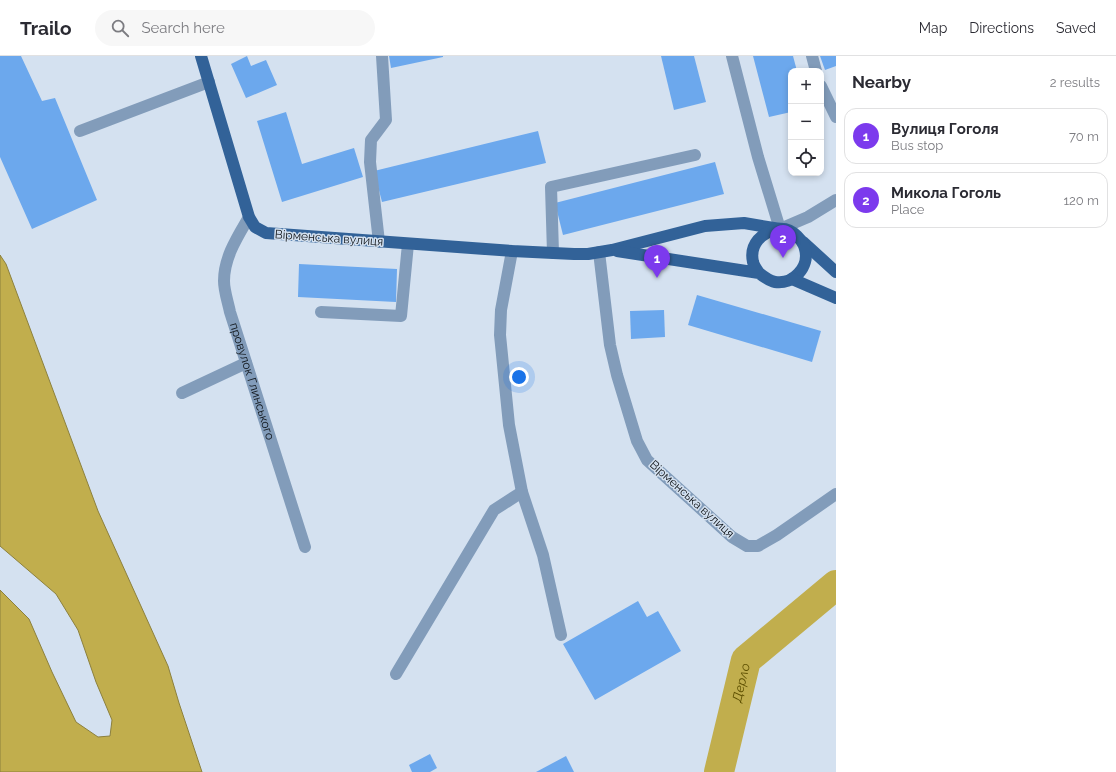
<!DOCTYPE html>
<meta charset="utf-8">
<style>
:root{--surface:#fff;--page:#f7f7f7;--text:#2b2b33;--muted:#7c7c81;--line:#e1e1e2;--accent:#7c3aed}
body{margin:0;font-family:Raleway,sans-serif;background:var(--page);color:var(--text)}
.controls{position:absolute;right:12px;top:12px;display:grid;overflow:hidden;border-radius:8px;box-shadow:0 2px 6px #0003}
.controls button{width:36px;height:36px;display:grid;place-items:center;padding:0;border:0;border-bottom:1px solid var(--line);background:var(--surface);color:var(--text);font:20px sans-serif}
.you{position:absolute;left:519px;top:321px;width:14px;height:14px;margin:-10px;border:3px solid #fff;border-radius:50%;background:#1a73e8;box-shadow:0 0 0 6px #1a73e833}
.badge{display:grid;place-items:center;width:26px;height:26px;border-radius:50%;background:var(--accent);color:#fff;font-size:13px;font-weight:700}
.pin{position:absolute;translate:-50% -33px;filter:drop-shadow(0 1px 2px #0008)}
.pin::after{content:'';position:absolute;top:21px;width:14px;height:12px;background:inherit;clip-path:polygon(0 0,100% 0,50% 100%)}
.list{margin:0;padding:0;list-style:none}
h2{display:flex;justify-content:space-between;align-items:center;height:52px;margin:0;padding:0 16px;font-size:17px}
h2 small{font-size:13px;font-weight:400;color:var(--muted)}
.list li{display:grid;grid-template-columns:26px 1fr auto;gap:12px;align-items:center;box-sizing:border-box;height:56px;margin:0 8px 8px;padding:0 8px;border:1px solid var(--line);border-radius:12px}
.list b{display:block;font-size:15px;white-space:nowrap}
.list p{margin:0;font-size:13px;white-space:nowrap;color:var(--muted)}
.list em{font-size:13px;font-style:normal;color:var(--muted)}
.icon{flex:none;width:22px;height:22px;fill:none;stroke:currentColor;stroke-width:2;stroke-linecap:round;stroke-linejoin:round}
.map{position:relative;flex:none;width:836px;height:716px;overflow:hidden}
header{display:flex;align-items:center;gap:24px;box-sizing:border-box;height:56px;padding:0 20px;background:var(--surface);border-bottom:1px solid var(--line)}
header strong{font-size:19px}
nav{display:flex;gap:22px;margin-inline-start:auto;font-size:14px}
.search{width:280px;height:36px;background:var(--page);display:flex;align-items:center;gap:10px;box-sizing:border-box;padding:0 14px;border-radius:22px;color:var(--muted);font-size:15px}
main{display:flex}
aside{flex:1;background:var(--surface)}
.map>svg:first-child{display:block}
</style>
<header>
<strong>Trailo</strong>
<div class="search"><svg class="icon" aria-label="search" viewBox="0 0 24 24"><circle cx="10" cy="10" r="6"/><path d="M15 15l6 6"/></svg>Search here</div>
<nav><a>Map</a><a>Directions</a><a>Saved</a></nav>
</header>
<main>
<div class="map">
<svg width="836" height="716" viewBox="0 0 836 716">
<rect width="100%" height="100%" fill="#d4e1f0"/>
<path fill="#c1ae4d" stroke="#8c803d" d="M0 199 6 208 98 455 168 610 179 647 202 716H0V534L29 563 52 616 76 666 98 681 110 680 112 664 96 626 78 574 56 538 0 490Z"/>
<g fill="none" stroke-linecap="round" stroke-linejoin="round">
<path stroke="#c1ae4d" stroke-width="30" id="s1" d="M719 716 746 604 836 529"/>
</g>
<g fill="#6ca8ed">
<path d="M0 0H21L42 45 55 42 97 144 32 173 0 101Z"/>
<path d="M247 0 251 10 266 4 277 29 246 42 231 8Z"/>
<path d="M389 0H443V1L391 12Z"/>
<path d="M661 0H694L706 46 674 54Z"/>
<path d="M753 0H793L797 15H791V56L769 61Z"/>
<path d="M820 0H836V10L825 14Z"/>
<path d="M286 56 302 108 354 92 363 121 282 146 257 65Z"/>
<path d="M538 75 546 107 382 146 374 115Z"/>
<path d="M715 106 724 138 563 179 555 147Z"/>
<path d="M299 208 397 213 396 246 298 241Z"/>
<path d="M697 239 821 275 812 306 688 269Z"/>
<path d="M664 254 665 281 631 283 630 255Z"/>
<path d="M638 545 647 561 658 555 681 595 595 644 563 588Z"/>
<path d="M430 698 437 712 430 716H412L409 709Z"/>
<path d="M566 700 574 716H536Z"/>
</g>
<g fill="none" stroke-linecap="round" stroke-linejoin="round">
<g stroke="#829cba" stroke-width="12">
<path d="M732 0 758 101 780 173 808 161 836 144"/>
<path d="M812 0 816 15"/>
<path d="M821 30 836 61"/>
<path d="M80 75 209 26"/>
<path id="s2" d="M249 161C238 180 224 201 224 225 224 235 228 246 230 256L305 491"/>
<path d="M379 186 370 106 371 84 386 64 382 0"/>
<path d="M512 195 501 254 500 279 509 369 522 436 543 499 561 579"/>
<path d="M599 196 610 289 617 319 637 385 647 404 732 481 747 490H758L777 479 836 438"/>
<path d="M553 197 551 131 695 99"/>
<path d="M321 256 401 260 408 188"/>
<path d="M182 337 246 307"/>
<path d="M396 618 494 454 522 436"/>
</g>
<g stroke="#326298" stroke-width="12">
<path d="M201 0 249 161 255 171 266 177 512 195 574 198H588L612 194 705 170 744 167 780 173"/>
<path d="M803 186 836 216"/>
<path d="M617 195 759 217C764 221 769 225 775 226 793 229 810 211 805 193 804 188 801 184 797 180 792 175 785 172 778 173 762 176 749 188 753 206 754 210 757 214 759 217"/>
<path d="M792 223 836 242"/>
</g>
</g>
<g text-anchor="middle" stroke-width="3" stroke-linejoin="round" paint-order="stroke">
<g font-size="12" fill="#0f1419" stroke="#d4e1f0">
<text transform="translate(329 182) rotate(4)" y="4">Вірменська вулиця</text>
<text dy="4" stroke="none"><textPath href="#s2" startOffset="174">провулок Глинського</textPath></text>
<text transform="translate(692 443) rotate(42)" y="4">Вірменська вулиця</text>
</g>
<g font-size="13" font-style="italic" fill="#5d4f00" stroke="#d4e1f0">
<text dy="5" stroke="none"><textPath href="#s1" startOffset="92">Дерло</textPath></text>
</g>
</g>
</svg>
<div class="controls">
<button>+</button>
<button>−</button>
<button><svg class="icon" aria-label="locate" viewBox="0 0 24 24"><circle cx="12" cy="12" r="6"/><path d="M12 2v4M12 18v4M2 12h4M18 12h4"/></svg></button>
</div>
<div class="you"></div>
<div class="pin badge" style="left:657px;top:222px">1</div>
<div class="pin badge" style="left:783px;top:202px">2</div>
</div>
<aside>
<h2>Nearby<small>2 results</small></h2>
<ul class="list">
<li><span class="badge">1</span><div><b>Вулиця Гоголя</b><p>Bus stop</p></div><em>70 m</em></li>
<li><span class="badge">2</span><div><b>Микола Гоголь</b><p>Place</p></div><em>120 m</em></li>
</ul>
</aside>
</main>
